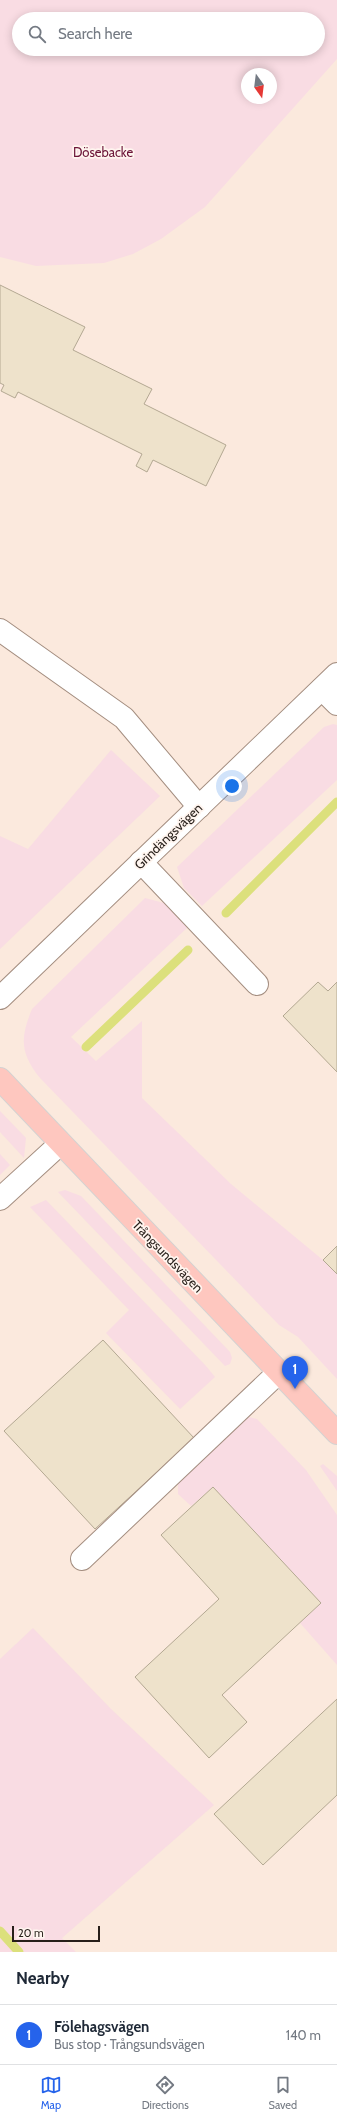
<!DOCTYPE html>
<meta charset="utf-8">
<style>
:root{--surface:#fff;--page:#f6f6f7;--text:#1f2937;--muted:#747a83;--line:#e0e1e3;--accent:#2563eb}
body{margin:0;font-family:Cabin,sans-serif;background:var(--page);color:var(--text)}
.compass{position:absolute;left:241px;top:68px;width:36px;height:36px;border-radius:50%;background:var(--surface);box-shadow:0 2px 10px #0003;rotate:166deg}
.scale{position:absolute;left:12px;bottom:10px;width:88px;box-sizing:border-box;padding-left:4px;border:2px solid #271f1a;border-top:0;font-size:11px;line-height:14px;white-space:nowrap;color:#271f1a;-webkit-text-stroke:3px #fff5ef;paint-order:stroke}
.you{position:absolute;left:232px;top:786px;width:14px;height:14px;margin:-10px;border:3px solid #fff;border-radius:50%;background:#1a73e8;box-shadow:0 0 0 6px #1a73e833}
.badge{display:grid;place-items:center;width:26px;height:26px;border-radius:50%;background:var(--accent);color:#fff;font-size:13px;font-weight:700}
.pin{position:absolute;translate:-50% -33px;filter:drop-shadow(0 1px 2px #0008)}
.pin::after{content:'';position:absolute;top:21px;width:14px;height:12px;background:inherit;clip-path:polygon(0 0,100% 0,50% 100%)}
.list{margin:0;padding:0;list-style:none}
h2{display:flex;justify-content:space-between;align-items:center;height:52px;margin:0;padding:0 16px;font-size:17px}
h2 small{font-size:13px;font-weight:400;color:var(--muted)}
.list li{display:grid;grid-template-columns:26px 1fr auto;gap:12px;align-items:center;box-sizing:border-box;height:60px;padding:0 16px;border-top:1px solid var(--line)}
.list b{display:block;font-size:15px;white-space:nowrap}
.list p{margin:0;font-size:13px;white-space:nowrap;color:var(--muted)}
.list em{font-size:13px;font-style:normal;color:var(--muted)}
.icon{flex:none;width:22px;height:22px;fill:none;stroke:currentColor;stroke-width:2;stroke-linecap:round;stroke-linejoin:round}
.map{position:relative;flex:none;width:337px;height:1952px;overflow:hidden}
.search{position:absolute;background:var(--surface);box-shadow:0 2px 10px #0003;left:12px;right:12px;top:12px;height:44px;display:flex;align-items:center;gap:10px;box-sizing:border-box;padding:0 14px;border-radius:22px;color:var(--muted);font-size:15px}
.sheet{height:112px;background:var(--surface)}
nav{display:flex;justify-content:space-around;align-items:center;box-sizing:border-box;height:56px;border-top:1px solid var(--line);background:var(--surface);font-size:11px;color:var(--muted)}
nav a{display:grid;justify-items:center;gap:2px}
nav .on{color:var(--accent)}
.map>svg:first-child{display:block}
</style>
<div class="map">
<svg width="337" height="1952" viewBox="0 0 337 1952">
<rect width="100%" height="100%" fill="#fff5ef"/>
<path fill="#fbe9dd" fill-rule="evenodd" d="M0 0H337V1952H19L0 1931ZM19 19H318V49H19ZM247 74H271V98H247Z"/>
<g fill="#f9dce3" fill-rule="evenodd">
<path d="M0 0H337V59L205 207 161 239 133 254 104 263 36 266 0 257ZM19 19H318V49H19ZM247 74H271V98H247Z"/>
<path d="M333 724 337 725V780L202 906 184 888 177 867 324 727Z"/>
<path d="M111 750 160 796 0 949V836L28 849Z"/>
<path d="M145 898 164 903 188 927 71 1037 96 1061 142 1021V1098L231 1184 323 1260 337 1274V1379L298 1337 279 1325 40 1078C20 1053 20 1038 32 1009Z"/>
<path d="M0 1111 26 1138 24 1158 0 1132Z"/>
<path d="M0 1154 10 1165 0 1175Z"/>
<path d="M65 1190 81 1196 230 1352 232 1358 230 1364 225 1366 58 1192Z"/>
<path d="M46 1200 206 1366 215 1377 180 1409 106 1333 129 1310 30 1207Z"/>
<path d="M245 1416 257 1419 306 1470 337 1515V1665L300 1623 321 1603 213 1487 191 1506 178 1494V1483Z"/>
<path d="M323 1464 337 1476V1491L320 1466Z"/>
<path d="M33 1628 111 1709 214 1805 62 1938 76 1952H0V1659Z"/>
</g>
<g fill="none" stroke-linecap="round" stroke-linejoin="round">
<g stroke="#dce07c" stroke-width="9">
<path d="M226 913 337 802"/>
<path d="M86 1047 188 950"/>
<path d="M0 1931 19 1952"/>
</g>
</g>
<g fill="#eee2cb" stroke="#b3a892">
<path d="M0 285 85 327 73 350 152 389 144 404 226 445 206 486 153 460 147 472 136 466 142 454 18 392 15 398 1 391 4 385 0 383Z"/>
<path d="M318 982 328 991 337 982V1072L283 1016Z"/>
<path d="M337 1246V1274L323 1260Z"/>
<path d="M103 1340 194 1438 95 1529 4 1431Z"/>
<path d="M213 1487 321 1603 222 1695 247 1722 209 1758 135 1677 219 1599 161 1535Z"/>
<path d="M337 1699V1795L263 1865 214 1814Z"/>
</g>
<g fill="none" stroke-linecap="round" stroke-linejoin="round">
<defs>
<g id="minor">
<path d="M0 630 124 718 199 807"/>
<path d="M322 689 337 704"/>
<path d="M141 862 257 984"/>
<path d="M0 998 337 674"/>
<path d="M0 1199 60 1144"/>
<path d="M82 1559 279 1372"/>
</g>
<path id="major" d="M0 1079 337 1433"/>
</defs>
<use href="#minor" stroke="#a48e80" stroke-width="24"/>
<use href="#major" stroke="#d4d2d1" stroke-width="24"/>
<use href="#minor" stroke="#fff" stroke-width="22"/>
<use href="#major" stroke="#fec7bf" stroke-width="22"/>
</g>
<g text-anchor="middle" stroke-width="3.5" stroke-linejoin="round" paint-order="stroke">
<g font-size="13" fill="#6c1538" stroke="#fff5ef">
<text x="103" y="157">Dösebacke</text>
</g>
<g font-size="13" fill="#271f1a" stroke="#fff5ef">
<text transform="translate(168 836) rotate(-44)" y="5">Grindängsvägen</text>
<text transform="translate(168 1256) rotate(46)" y="5">Trångsundsvägen</text>
</g>
</g>
</svg>
<svg class="compass" viewBox="-18 -18 36 36"><path d="M0-13l5 13h-10z" fill="#e53935"/><path d="M0 13l5-13h-10z" fill="#747a83"/></svg>
<div class="scale">20 m</div>
<div class="you"></div>
<div class="pin badge" style="left:295px;top:1389px">1</div>
<div class="search"><svg class="icon" aria-label="search" viewBox="0 0 24 24"><circle cx="10" cy="10" r="6"/><path d="M15 15l6 6"/></svg>Search here</div>
</div>
<section class="sheet">
<h2>Nearby<small></small></h2>
<ul class="list">
<li><span class="badge">1</span><div><b>Fölehagsvägen</b><p>Bus stop · Trångsundsvägen</p></div><em>140 m</em></li>
</ul>
</section>
<nav>
<a class="on"><svg class="icon" aria-label="map" viewBox="0 0 24 24"><path d="M3 6l6-2 6 2 6-2v14l-6 2-6-2-6 2zM9 4v14M15 6v14"/></svg>Map</a>
<a><svg class="icon" aria-label="directions" viewBox="0 0 24 24"><path d="M12 3l9 9-9 9-9-9zM9 14v-3h6M13 9l2 2-2 2"/></svg>Directions</a>
<a><svg class="icon" aria-label="saved" viewBox="0 0 24 24"><path d="M7 4h10v16l-5-4-5 4z"/></svg>Saved</a>
</nav>
